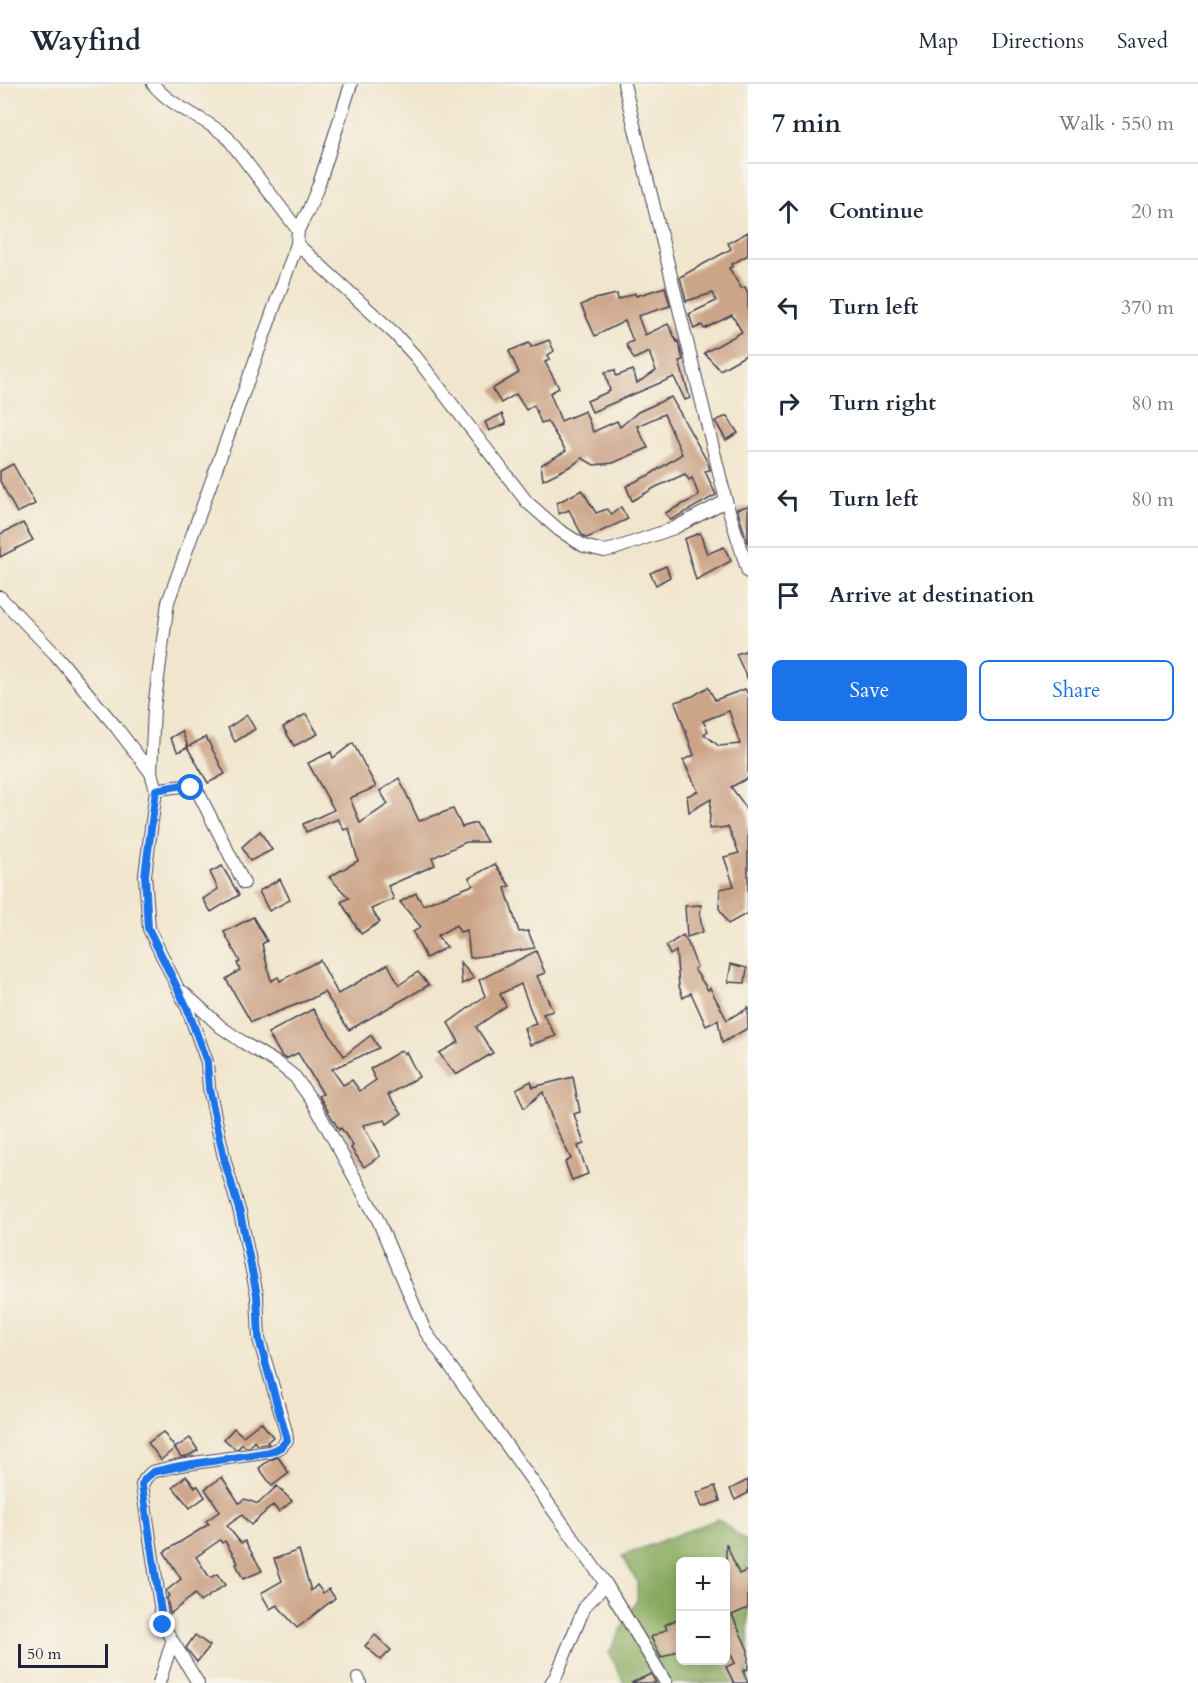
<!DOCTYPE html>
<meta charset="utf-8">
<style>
:root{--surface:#fff;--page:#f6f6f7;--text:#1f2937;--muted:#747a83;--line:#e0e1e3;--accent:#1a73e8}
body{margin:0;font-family:Cardo,serif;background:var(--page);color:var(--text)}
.controls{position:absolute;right:18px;bottom:18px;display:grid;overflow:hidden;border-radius:9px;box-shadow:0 3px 9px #0003}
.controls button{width:54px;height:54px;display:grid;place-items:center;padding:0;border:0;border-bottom:2px solid var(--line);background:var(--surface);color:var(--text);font:30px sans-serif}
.scale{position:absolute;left:18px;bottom:15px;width:90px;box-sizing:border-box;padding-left:6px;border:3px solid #22223b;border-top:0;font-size:16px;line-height:21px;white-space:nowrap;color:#22223b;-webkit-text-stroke:4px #f7f3e8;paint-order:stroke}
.stop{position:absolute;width:18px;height:18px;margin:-14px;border:4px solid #1a73e8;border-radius:50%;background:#fff}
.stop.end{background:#1a73e8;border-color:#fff;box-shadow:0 2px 6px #0008}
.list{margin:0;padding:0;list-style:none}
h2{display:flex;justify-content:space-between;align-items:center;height:78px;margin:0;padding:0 24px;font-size:26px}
h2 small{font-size:20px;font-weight:400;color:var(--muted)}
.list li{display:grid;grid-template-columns:39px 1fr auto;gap:18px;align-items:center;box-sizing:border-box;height:96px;padding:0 24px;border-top:2px solid var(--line)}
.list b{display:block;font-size:22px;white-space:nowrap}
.list em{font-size:20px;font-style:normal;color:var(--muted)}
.actions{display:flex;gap:12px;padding:18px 24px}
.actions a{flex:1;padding:14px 0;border:2px solid var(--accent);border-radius:9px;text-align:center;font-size:21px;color:var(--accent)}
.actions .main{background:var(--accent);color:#fff}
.icon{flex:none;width:33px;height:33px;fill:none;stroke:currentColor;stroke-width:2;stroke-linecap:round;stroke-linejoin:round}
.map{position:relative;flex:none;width:748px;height:1599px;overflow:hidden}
header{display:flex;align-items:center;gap:36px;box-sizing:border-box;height:84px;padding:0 30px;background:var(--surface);border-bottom:2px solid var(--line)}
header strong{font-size:28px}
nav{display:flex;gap:33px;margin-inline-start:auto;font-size:21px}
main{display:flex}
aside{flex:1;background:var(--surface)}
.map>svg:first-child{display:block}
</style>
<header>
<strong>Wayfind</strong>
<nav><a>Map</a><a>Directions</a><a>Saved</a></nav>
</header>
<main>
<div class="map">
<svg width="748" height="1599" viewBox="0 0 748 1599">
<rect width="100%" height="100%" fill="#f7f3e8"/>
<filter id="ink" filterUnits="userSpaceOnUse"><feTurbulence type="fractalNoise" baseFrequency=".0167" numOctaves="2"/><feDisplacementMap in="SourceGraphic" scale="12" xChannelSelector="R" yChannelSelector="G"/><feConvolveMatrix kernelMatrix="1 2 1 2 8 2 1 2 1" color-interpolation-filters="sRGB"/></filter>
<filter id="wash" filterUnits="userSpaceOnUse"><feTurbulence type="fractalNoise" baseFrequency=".008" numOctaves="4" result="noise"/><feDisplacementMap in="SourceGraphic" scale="24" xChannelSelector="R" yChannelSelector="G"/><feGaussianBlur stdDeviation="1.35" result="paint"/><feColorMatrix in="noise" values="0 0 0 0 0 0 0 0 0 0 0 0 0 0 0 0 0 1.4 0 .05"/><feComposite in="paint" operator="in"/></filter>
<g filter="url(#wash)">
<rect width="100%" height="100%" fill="#f1e6cd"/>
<path fill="#87aa5f" stroke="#54664d" stroke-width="1.5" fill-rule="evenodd" d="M718 1435 748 1458V1599H624L609 1569 637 1515V1497L622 1472ZM680 1478H726V1576H680Z"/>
<g id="blocks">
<g fill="#cca488" fill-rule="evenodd">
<path d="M748 148V171L732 180 733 182 729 184 741 204 745 203 748 209V270L720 286 704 269 742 248 732 231 704 245 702 241 694 245 689 230 716 217 713 209 686 217 680 193 731 165 728 159Z"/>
<path d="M665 203 670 222 638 232 645 251 668 240 677 258 678 257 683 276 679 277 690 314 685 316 674 293 592 328 587 317 610 307 605 288 615 286 616 292 633 286 637 299 656 287 649 268 634 275 626 260 633 257 625 237 595 252 581 221 591 216 617 210 618 216 635 209 636 212Z"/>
<path d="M549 256 554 267 548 271 550 275 545 278 559 304 550 309 561 337 585 327 593 348 617 337 620 343 638 328 671 313 708 379 710 386 705 387 716 411 671 436 665 429 699 412 692 394 689 396 685 390 656 403 632 417 626 402 651 390 682 370 664 330 637 342 648 364 613 379 594 381 582 374 573 381 543 396 541 381 566 367 547 337 541 339 534 321 526 326 516 310 501 319 492 305 519 289 509 267 529 259 531 263Z"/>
<path d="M502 330 506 340 489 347 485 338Z"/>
<path d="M727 332 738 349 726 356 715 337Z"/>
<path d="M13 380 35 420 17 429 0 397V387Z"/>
<path d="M582 406 596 429 607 425 612 430 621 423 628 435 587 454 582 451 569 426 559 430 557 419Z"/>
<path d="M748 422V460L737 425Z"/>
<path d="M23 439 33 456 0 473V450Z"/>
<path d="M700 449 707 470 724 463 731 477 696 496 684 455Z"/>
<path d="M666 482 670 493 656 501 650 489Z"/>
<path d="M748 566V596L736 570Z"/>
<path d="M708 603 715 616 745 605 748 610V694L731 703 743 719 748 731V829L728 840 719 824 720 805 734 802 724 773 739 769 728 743 709 745 711 715 689 728 687 712 698 707 683 676 694 671 675 618 693 612ZM729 627 740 660 719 662 704 650 708 647 703 637Z"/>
<path d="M306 630 318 650 294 662 283 643Z"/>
<path d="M247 631 255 645 235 658 228 644Z"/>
<path d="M182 647 188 663 178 668 170 654Z"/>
<path d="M206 653 225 690 208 699 187 663Z"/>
<path d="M353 659 376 703 350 714 360 739 388 720 380 707 399 694 419 737 453 725 462 743 476 739 487 758H466L432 774 435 781 388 802 394 815 371 825 380 838 361 850 341 818 349 814 329 793 358 777 349 744 344 746 338 735 306 748 303 740 334 726 308 679 331 668 333 674Z"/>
<path d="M260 747 272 766 250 777 242 763Z"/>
<path d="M495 780 510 802 505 804 519 848 528 847 535 864 470 874 467 846 460 848 456 841 437 852 447 863 426 874 413 848 421 843 400 818 416 809 423 821 473 801 469 794Z"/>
<path d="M222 782 239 811 211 828 203 815 218 805 210 788Z"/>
<path d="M280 795 290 816 269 827 259 807Z"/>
<path d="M701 821 700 832 703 848 687 853 685 822Z"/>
<path d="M253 833 267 857 262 860 271 897 278 893 280 897 320 876 338 910 388 880 399 901 418 888 429 901 349 946 324 908 311 915 251 938 226 895 240 886 237 879 240 878 224 848Z"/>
<path d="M683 851 688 859 697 883 694 885 708 906 710 904 727 936 742 927V929L748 923V944L722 959 718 936 706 942 691 909 683 914 679 902 676 867 670 871 666 862Z"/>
<path d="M536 867 545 889 537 892 553 927 543 930 556 952 530 961 524 944 536 940 521 900 500 910 506 922 476 943 493 969 456 991 439 969 459 958 448 939 485 912 479 896Z"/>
<path d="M460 878 474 894 462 900Z"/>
<path d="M731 880 747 884 745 899 728 898Z"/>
<path d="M313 925 344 972 371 951 379 964 332 985 343 1001 352 996 360 1007 376 996 370 985 402 966 404 970 406 968 419 993 388 1011 402 1029 387 1040 385 1036 363 1041 380 1072 364 1083 351 1064 353 1062 341 1044 339 1046 319 1012 323 1010 298 969 286 975 282 973 268 949Z"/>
<path d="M573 993 580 1028 574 1030 584 1060 578 1062 588 1090 572 1096 565 1078 571 1075 553 1038 543 1008 524 1024 516 1005 531 997 533 1003Z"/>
<path d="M261 1338 273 1353 267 1358 269 1360 257 1361 254 1357 250 1363H245L242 1360 239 1364 235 1365 224 1355 234 1344 243 1352Z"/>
<path d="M163 1348 175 1364 161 1376 148 1359Z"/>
<path d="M190 1354 198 1366 190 1371 181 1373 175 1364Z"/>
<path d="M278 1373 289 1389 272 1402 259 1384 270 1376Z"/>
<path d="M186 1392 195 1403 198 1402 205 1413 190 1424 173 1403Z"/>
<path d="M222 1393 239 1419 245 1415 258 1420 277 1402 292 1417 279 1428 273 1421 251 1441 242 1431 227 1442 241 1459 245 1457 262 1487 243 1495 236 1480 238 1479 225 1457 222 1459 220 1456 196 1473 210 1494 217 1490 225 1501 200 1518 195 1510 170 1530 167 1514 169 1512 166 1507 181 1495 164 1468 209 1440 206 1437 220 1427 205 1405Z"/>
<path d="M748 1396V1409L735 1416 730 1405Z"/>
<path d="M715 1402 720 1417 702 1423 697 1409Z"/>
<path d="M726 1459 739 1490 748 1486V1524L732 1531 748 1566V1585L743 1587 748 1599H734L726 1583 735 1579 726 1561Z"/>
<path d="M299 1466 311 1507 317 1501 323 1509 329 1505 335 1514 297 1544 277 1521 270 1525 261 1509 282 1497 274 1475Z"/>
<path d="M681 1533V1565L661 1574 651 1553 667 1545 665 1541Z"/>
<path d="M195 1551 210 1562 197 1578 186 1564Z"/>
<path d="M375 1551 391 1566 381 1576 365 1562Z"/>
<path d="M651 1590 656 1599H631Z"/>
</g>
</g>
</g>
<g filter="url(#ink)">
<use href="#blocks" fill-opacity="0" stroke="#413f51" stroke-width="1.5"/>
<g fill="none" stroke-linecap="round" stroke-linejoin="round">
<defs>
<g id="street">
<path d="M153 0C172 24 204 33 227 53L298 146"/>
<path d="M351 0 319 100 309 125 298 146 297 160 394 249 416 273 527 418 559 446 584 462 604 467 614 465 674 444 726 417"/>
<path d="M624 0 726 417 748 488"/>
<path d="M0 513 55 570 116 643 151 689 156 706 145 791 149 845 187 923 207 978 209 1004 225 1078 240 1129 257 1211 259 1255 286 1348 287 1356 281 1363 270 1368 180 1381 152 1388 145 1395 142 1401 163 1541 198 1599"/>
<path d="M151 689 154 624 168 518 297 160"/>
<path d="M156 706C174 703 184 698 199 710L244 799"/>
<path d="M183 908 221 943 244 959 280 981 295 993 313 1018 378 1136 425 1247 606 1500 666 1599"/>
<path d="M358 1594 360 1599"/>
<path d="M159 1599 172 1558"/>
<path d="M551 1599 556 1592 585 1522 606 1500"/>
</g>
</defs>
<use href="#street" stroke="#413f51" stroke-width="14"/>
<use href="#street" stroke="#fff" stroke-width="12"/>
</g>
</g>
<g fill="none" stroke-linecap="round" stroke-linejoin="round" filter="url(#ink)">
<path stroke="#1a73e8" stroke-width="8" d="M163 1541 142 1401 145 1395 153 1388 180 1382 270 1368 281 1363 287 1356 259 1255 257 1211 240 1129 225 1078 209 1005 207 978 187 924 148 844 145 791 156 706 183 701 191 704"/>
</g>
</svg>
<div class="controls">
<button>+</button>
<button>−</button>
</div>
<div class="scale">50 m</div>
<div class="stop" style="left:191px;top:704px"></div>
<div class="stop end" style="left:163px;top:1541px"></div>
</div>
<aside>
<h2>7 min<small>Walk · 550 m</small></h2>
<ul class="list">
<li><svg class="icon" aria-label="ahead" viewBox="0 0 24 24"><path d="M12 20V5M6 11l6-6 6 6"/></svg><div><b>Continue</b></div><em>20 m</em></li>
<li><svg class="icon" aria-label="left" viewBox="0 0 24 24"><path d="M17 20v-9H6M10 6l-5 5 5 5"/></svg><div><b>Turn left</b></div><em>370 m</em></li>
<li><svg class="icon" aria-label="right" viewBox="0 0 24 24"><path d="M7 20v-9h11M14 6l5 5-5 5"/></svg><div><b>Turn right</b></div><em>80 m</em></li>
<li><svg class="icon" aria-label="left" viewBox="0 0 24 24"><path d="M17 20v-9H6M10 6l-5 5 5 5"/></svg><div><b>Turn left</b></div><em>80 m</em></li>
<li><svg class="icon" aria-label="arrive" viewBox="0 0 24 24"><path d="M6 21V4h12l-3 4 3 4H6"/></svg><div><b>Arrive at destination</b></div></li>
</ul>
<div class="actions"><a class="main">Save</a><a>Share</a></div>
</aside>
</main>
